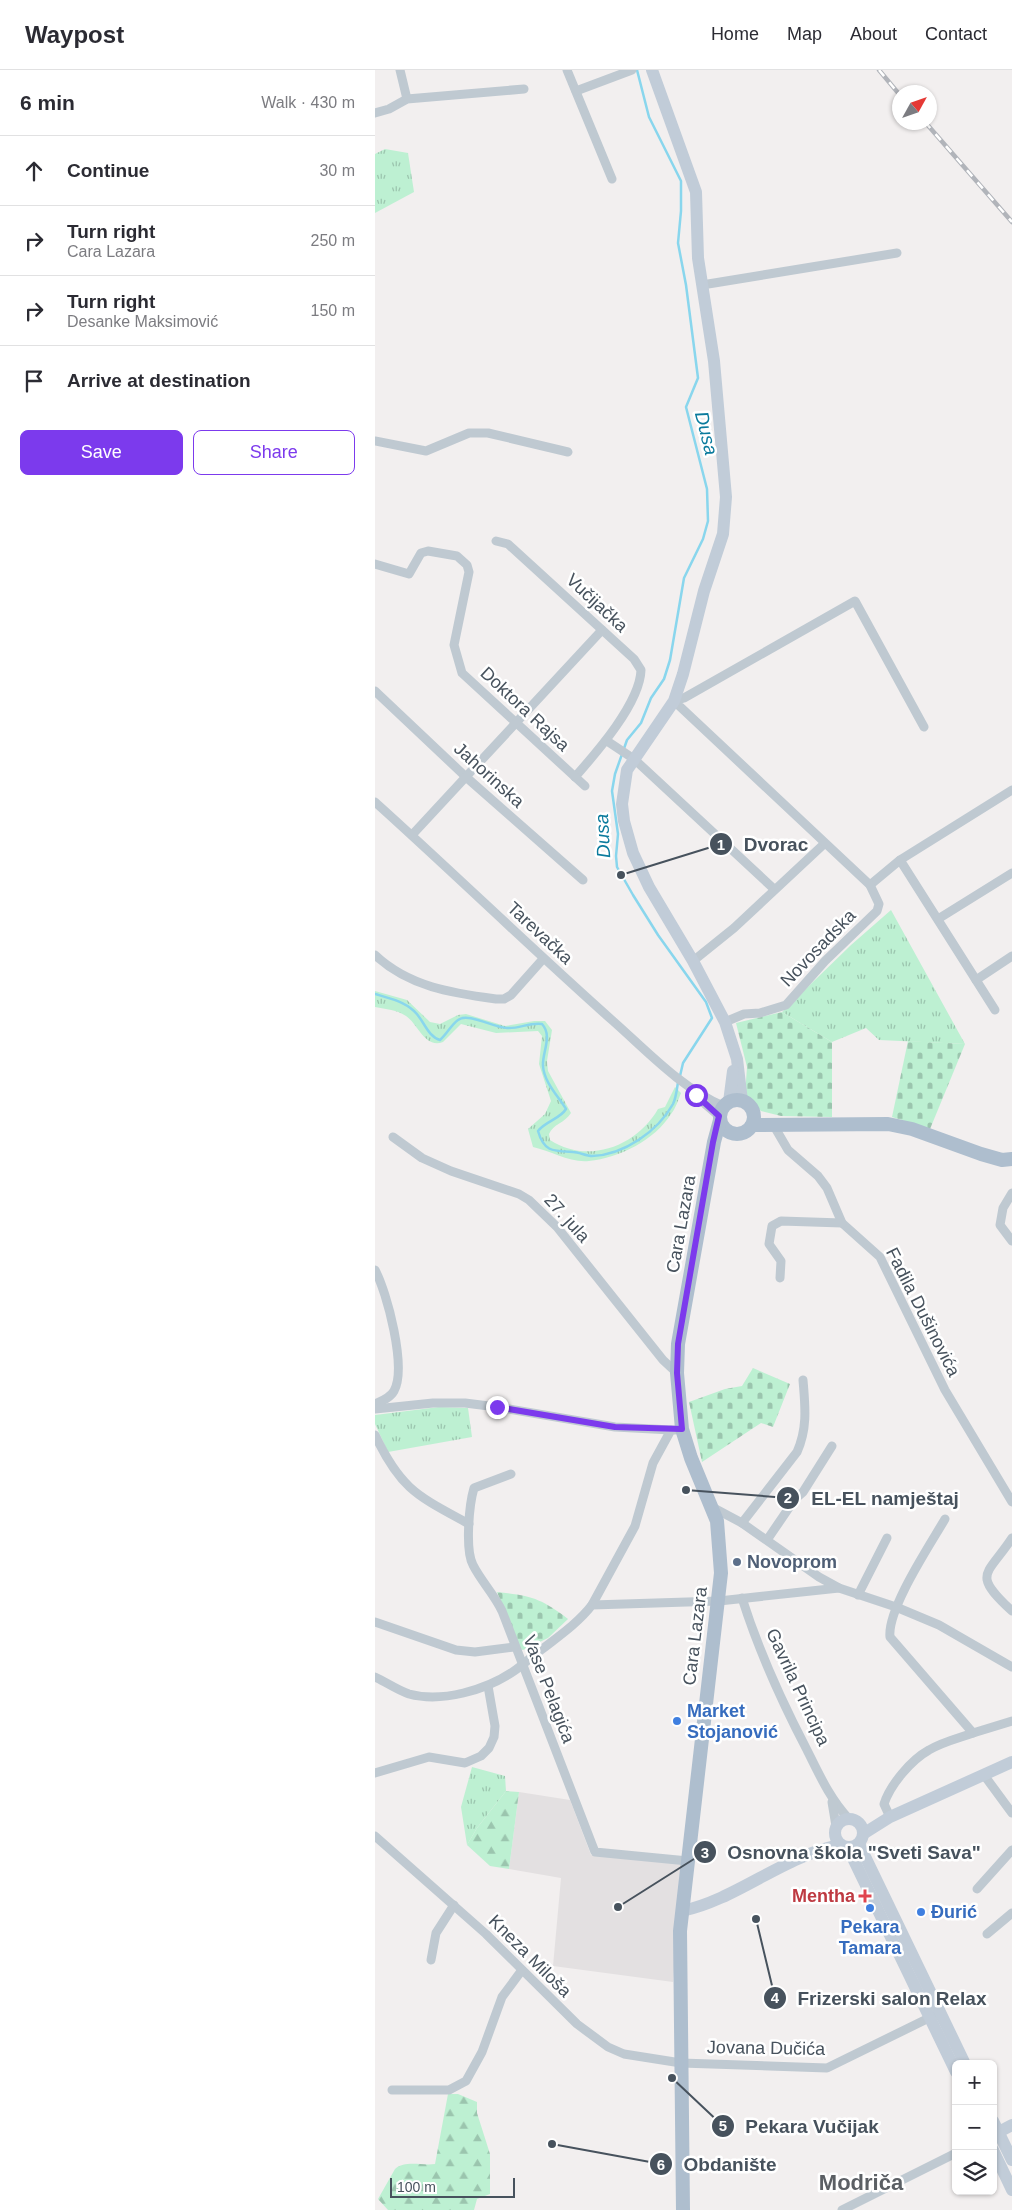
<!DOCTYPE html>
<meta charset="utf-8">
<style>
:root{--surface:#fff;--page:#f7f7f7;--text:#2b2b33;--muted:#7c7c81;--line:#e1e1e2;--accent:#7c3aed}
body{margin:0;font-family:Helvetica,sans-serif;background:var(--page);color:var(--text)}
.controls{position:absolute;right:15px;bottom:15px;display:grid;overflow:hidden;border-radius:8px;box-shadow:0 1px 4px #0004}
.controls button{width:45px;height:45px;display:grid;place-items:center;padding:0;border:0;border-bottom:1px solid var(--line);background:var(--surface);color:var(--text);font:25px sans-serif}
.compass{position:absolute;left:517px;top:15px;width:45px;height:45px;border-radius:50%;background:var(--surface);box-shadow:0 1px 4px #0004;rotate:50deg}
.scale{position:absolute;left:15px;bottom:12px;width:125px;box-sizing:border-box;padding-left:5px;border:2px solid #47525d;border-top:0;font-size:14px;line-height:18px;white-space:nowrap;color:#47525d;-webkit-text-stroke:4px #fff;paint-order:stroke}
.stop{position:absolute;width:15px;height:15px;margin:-11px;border:4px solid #7c3aed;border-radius:50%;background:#fff}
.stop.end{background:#7c3aed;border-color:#fff;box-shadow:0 1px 5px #0008}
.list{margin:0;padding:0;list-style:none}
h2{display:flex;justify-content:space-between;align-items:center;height:65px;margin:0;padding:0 20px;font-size:21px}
h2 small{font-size:16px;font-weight:400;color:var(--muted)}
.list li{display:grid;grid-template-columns:32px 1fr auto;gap:15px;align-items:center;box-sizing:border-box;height:70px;padding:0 20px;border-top:1px solid var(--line)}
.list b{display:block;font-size:19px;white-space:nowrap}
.list p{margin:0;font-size:16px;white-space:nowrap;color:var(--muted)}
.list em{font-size:16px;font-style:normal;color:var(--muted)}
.actions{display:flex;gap:10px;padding:15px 20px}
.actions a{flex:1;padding:11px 0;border:1px solid var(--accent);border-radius:8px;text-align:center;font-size:18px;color:var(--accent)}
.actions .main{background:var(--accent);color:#fff}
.icon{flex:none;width:28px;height:28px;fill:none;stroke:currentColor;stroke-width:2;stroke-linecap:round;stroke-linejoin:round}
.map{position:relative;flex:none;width:637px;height:2140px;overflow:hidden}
header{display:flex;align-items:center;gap:30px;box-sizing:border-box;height:70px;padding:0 25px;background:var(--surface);border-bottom:1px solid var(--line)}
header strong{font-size:24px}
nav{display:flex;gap:28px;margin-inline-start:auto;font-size:18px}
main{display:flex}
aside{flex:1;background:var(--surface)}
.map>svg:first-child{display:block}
</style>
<header>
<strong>Waypost</strong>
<nav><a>Home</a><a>Map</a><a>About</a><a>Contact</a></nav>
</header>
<main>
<aside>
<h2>6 min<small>Walk · 430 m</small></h2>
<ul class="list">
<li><svg class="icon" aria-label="ahead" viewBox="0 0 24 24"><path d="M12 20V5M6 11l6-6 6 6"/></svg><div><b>Continue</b></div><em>30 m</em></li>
<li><svg class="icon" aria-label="right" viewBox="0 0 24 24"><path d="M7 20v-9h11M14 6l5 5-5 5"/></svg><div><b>Turn right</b><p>Cara Lazara</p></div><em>250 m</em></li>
<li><svg class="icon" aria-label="right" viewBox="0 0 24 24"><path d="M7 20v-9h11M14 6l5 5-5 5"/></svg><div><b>Turn right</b><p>Desanke Maksimović</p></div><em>150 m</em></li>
<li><svg class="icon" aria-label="arrive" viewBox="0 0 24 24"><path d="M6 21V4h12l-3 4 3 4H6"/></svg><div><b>Arrive at destination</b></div></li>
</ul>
<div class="actions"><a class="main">Save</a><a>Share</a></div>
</aside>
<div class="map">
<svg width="637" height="2140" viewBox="0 0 637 2140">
<defs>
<pattern id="grass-tufts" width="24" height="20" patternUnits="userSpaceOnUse" patternTransform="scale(1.25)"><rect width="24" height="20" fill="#bdf0d2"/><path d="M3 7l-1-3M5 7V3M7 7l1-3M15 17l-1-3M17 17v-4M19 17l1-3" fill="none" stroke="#9bc5ae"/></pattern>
<pattern id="forest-firs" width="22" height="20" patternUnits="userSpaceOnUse" patternTransform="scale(1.25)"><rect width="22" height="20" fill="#bdf0d2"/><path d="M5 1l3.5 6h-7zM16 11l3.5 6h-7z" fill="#9bc5ae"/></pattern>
<pattern id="cemetery-stones" width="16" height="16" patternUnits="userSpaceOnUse" patternTransform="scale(1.25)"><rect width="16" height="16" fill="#bdf0d2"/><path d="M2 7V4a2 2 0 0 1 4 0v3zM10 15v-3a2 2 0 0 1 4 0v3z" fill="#9bc5ae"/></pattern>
</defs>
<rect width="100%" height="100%" fill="#f2efef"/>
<path fill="#e3e0e1" d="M144 1722 195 1730 216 1785 307 1794 298 1912 178 1896 186 1808 134 1799Z"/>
<g fill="url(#grass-tufts)">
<path d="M10 79 33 83 39 122 0 143V84Z"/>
<path d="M516 840 590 974 504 970 491 958 457 972 407 942 476 875Z"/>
<path d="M0 921 32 930 55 952 65 954 83 945 91 944 130 956 159 951H170L177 960 172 991 173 1001 196 1043C190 1053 178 1054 174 1064L175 1070C213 1095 262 1076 283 1039L290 1037 300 1017 306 1023C303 1030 301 1038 296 1044 280 1070 244 1088 214 1091 195 1093 176 1081 158 1077L153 1059 170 1044 176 1031 164 994 167 966 163 961 121 963 86 954 68 972C50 979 43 954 31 946 22 940 11 939 0 937Z"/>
<path d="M64 1337 93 1338 97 1367 13 1382 0 1354V1345Z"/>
<path d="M97 1697 130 1706 131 1721 102 1758 92 1775 86 1737Z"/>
</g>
<g fill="url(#forest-firs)">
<path d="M131 1721 144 1722 134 1799 115 1796 92 1775 102 1758Z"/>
<path d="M73 2024H83L102 2032V2043L115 2084V2124L102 2129 99 2140H13L3 2129 20 2099C30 2090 47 2096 60 2094Z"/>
</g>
<g fill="url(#cemetery-stones)">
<path d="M407 942 457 972V1047L406 1046 386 1041 370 1025 372 997 361 953Z"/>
<path d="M533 971 590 974 555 1059 517 1047Z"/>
<path d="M378 1298 415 1314 398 1357 386 1353 327 1392 314 1332 350 1319 367 1316Z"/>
<path d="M122 1522C157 1526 165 1528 193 1549L173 1568 148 1580 145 1579Z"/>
</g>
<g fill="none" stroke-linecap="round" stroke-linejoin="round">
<g stroke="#89d6ed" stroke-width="2.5">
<path d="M262 0 274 47 306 111V141L303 173 311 215 323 308 311 337 332 419 333 451 328 469 309 508 295 590 289 609 276 628 266 653 252 670 240 704 237 721 243 764 241 786 242 797 258 825 283 865 331 932 337 948 308 993 305 1006"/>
<path d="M0 924C14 928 28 931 39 941 49 950 52 966 65 970 72 964 76 955 83 950 93 942 119 958 132 958 144 959 155 952 167 954 178 966 167 982 168 996 169 1012 183 1026 191 1039 185 1049 171 1051 163 1061 169 1082 178 1081 198 1082 204 1082 211 1086 217 1086 249 1085 283 1061 298 1034 301 1028 302 1019 303 1012"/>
</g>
<g stroke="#bfc9d1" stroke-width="9">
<path d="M25 0 32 29"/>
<path d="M192 0 237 109"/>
<path d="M201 21 257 0"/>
<path d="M0 43 14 39 32 29 149 19"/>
<path d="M327 215 522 183"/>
<path d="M0 371 51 381 94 363H113L193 382"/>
<path d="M121 471 133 474 259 589 266 600C265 633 222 682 200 707"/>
<path d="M0 494 34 504 46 483 53 481 82 486 92 495 94 502 79 575 87 603 210 716"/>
<path d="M0 621 91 707 208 810"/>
<path d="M232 671 259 689 399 819"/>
<path d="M0 732C80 804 157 879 238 951 272 981 306 1018 348 1036"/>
<path d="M37 765 227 560"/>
<path d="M525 790 620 940"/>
<path d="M495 815 525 790 637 720"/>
<path d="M563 849 637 803"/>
<path d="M0 885C34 917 77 923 121 929H129L136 925 168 889"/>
<path d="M318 891 359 858 449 774"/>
<path d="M601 910 637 886"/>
<path d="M350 952 369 944 385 943 411 935 450 891 502 841 504 834 495 815 299 631 309 628 480 531 549 657"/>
<path d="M321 1026 344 1046"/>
<path d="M399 1056 413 1080 443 1106 452 1118 467 1153 505 1187 570 1320 637 1432"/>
<path d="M18 1067 47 1088 76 1101 144 1124 154 1130 182 1157 288 1290 302 1303"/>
<path d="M637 1123 628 1138 625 1155 637 1171"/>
<path d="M0 1200C12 1222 32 1298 19 1321 15 1328 7 1331 0 1334"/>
<path d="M405 1208 406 1191 394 1174 397 1156 406 1151 467 1153"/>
<path d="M0 1339 58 1333H90L122 1337 240 1357 296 1360"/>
<path d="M0 1365C26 1420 43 1426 94 1454"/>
<path d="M136 1404 99 1418C94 1435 90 1480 98 1495 106 1511 119 1524 127 1541L220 1782 313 1791"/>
<path d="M337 1437 367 1453 444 1507 464 1518 521 1537 564 1555 637 1597"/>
<path d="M570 1449C555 1475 512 1539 515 1567L598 1663 637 1651"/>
<path d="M367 1453 422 1382C433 1358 430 1335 428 1310"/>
<path d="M637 1468C612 1506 596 1503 637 1541"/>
<path d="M392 1470 420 1429 428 1422 457 1376"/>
<path d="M483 1525 512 1468"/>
<path d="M367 1528C384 1582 406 1630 432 1680 444 1704 455 1729 474 1749"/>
<path d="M217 1535 260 1456 278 1393 296 1360H300"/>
<path d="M0 1552 81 1580 100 1582 139 1577"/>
<path d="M0 1607C11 1612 22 1620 34 1624 67 1633 111 1620 139 1601 148 1595 157 1586 166 1580 184 1566 203 1553 217 1535L344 1531 464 1518"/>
<path d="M0 1703 54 1687 90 1693 106 1686 114 1678 119 1667 120 1656 113 1616"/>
<path d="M609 1705 637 1743"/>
<path d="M457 1732 461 1756"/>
<path d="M515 1747 509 1734C515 1715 536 1690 554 1680 567 1672 584 1668 598 1663"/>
<path d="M0 1766 111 1864 202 1954 233 1977 249 1984 306 1993 452 1998 558 1946"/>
<path d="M602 1819 637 1780"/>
<path d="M612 1864 637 1843"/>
<path d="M56 1890 61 1863 79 1835"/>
<path d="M17 2020H74L91 2011 107 1982 127 1927 147 1900"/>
<path d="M467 2140 581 2083"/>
</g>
<g stroke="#c1ccd8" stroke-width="12">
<path d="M277 0 321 122 323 188 339 291 351 427 348 464 329 521 308 604 299 631 252 700 247 734 249 751 258 783 274 817 318 891 350 952 362 989 367 1031"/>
<path d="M354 1032 358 1001"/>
<circle cx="474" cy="1763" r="14"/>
<path d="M488 1764 515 1747 637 1692"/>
<path d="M484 1774 590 1994"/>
<path d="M473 1778 581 2002"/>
<path d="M307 1841C363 1829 409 1785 466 1775"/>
<path d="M618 2051 637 2090"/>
<path d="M618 2065 637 2055"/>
<path d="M618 2080 637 2120"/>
</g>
<g stroke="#aebece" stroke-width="14">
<circle cx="362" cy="1047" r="17"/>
<path d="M377 1055 513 1054 537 1059 606 1084 627 1090 637 1089"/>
<path d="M308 2140 305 1861 346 1503 342 1451 316 1388 307 1359 302 1303 303 1274 339 1072 345 1050"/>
</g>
<defs>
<g id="rail">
<path d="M504 0 524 24"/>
<path d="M550 52 637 152"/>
</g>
</defs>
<use href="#rail" stroke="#b1b4ba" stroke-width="4.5"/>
<use href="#rail" stroke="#fff" stroke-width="2.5" stroke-dasharray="8" stroke-linecap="butt"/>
</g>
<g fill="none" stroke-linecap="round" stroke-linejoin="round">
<path stroke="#7c3aed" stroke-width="6" d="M122 1337 240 1357 307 1359 302 1303 303 1274 338 1072 344 1046 321 1025"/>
</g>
<circle fill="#5c6f8a" stroke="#fff" stroke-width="2" cx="362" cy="1492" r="5"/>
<g fill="#3f7fe0" stroke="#fff" stroke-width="2">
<circle cx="302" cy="1651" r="5"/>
<circle cx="495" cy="1838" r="5"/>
<circle cx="546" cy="1842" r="5"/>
</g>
<path fill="#e0444e" stroke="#fff" stroke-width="2" d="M487.5 1818.5h5v5h5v5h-5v5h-5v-5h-5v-5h5z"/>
<g text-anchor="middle" stroke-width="5" stroke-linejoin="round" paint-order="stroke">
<g font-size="18" fill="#47525d" stroke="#fff">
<text transform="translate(222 533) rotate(43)" y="6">Vučijačka</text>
<text transform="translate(150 639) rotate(43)" y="6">Doktora Rajsa</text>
<text transform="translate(114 705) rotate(42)" y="6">Jahorinska</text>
<text transform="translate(165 863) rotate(43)" y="6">Tarevačka</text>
<text transform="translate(443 878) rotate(-46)" y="6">Novosadska</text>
<text transform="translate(192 1148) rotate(48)" y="6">27. jula</text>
<text transform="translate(306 1154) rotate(-80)" y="6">Cara Lazara</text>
<text transform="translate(548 1242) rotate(63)" y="6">Fadila Dušinovića</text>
<text transform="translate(320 1566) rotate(-83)" y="6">Cara Lazara</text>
<text transform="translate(423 1617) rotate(65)" y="6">Gavrila Principa</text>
<text transform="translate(174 1619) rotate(69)" y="6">Vase Pelagića</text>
<text transform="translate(155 1886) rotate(45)" y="6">Kneza Miloša</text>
<text transform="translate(391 1978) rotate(1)" y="6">Jovana Dučića</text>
</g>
<g font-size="18" font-weight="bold" fill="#4e5e75" stroke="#fff" text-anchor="start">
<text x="372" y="1498">Novoprom</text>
</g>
<g font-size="18" font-weight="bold" fill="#366cbe" stroke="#fff" text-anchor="start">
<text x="312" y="1647">Market<tspan x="312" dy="21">Stojanović</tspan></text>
<text x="556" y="1848">Đurić</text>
<text x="495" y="1863" text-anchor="middle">Pekara<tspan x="495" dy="21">Tamara</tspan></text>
</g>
<g font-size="18" font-weight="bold" fill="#be3a42" stroke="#fff" text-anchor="end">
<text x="480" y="1832">Mentha</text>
</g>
<g font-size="19" font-style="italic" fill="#0b7b9d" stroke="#fff">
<text transform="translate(332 363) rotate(76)" y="7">Dusa</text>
<text transform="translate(227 766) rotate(-93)" y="7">Dusa</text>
</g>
<g font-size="22" font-weight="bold" fill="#5b5f64" stroke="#fff">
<text x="486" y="2120">Modriča</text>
</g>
</g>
<path fill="none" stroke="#47525d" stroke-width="2" d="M246 805L346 774M311 1420L413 1428M243 1837L330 1782M381 1849L400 1928M297 2008L348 2056M177 2074L286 2094"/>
<g fill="#47525d" stroke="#fff" stroke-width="2">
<circle cx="246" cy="805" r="5"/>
<circle cx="311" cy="1420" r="5"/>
<circle cx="243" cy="1837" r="5"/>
<circle cx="381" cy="1849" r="5"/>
<circle cx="297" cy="2008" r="5"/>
<circle cx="177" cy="2074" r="5"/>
<circle cx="346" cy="774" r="12"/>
<circle cx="413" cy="1428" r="12"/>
<circle cx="330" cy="1782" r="12"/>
<circle cx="400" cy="1928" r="12"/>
<circle cx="348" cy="2056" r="12"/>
<circle cx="286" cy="2094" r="12"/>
</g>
<g font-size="15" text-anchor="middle" font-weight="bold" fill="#fff">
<text x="346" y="780">1</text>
<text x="413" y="1433">2</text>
<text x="330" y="1788">3</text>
<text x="400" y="1933">4</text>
<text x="348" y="2061">5</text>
<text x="286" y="2100">6</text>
</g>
<g font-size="19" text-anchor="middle" font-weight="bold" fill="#47525d" stroke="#fff" stroke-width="5" stroke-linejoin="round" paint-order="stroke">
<text x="401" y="781">Dvorac</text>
<text x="510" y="1435">EL-EL namještaj</text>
<text x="479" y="1789">Osnovna škola "Sveti Sava"</text>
<text x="517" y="1935">Frizerski salon Relax</text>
<text x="437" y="2063">Pekara Vučijak</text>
<text x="355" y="2101">Obdanište</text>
</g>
</svg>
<div class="controls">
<button>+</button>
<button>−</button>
<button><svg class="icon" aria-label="layers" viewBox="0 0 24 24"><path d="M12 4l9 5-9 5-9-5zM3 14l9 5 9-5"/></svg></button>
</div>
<svg class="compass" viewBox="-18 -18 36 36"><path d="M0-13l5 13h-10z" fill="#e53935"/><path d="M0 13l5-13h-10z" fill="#7c7c81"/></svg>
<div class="scale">100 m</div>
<div class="stop" style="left:321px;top:1025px"></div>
<div class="stop end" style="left:122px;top:1337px"></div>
</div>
</main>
